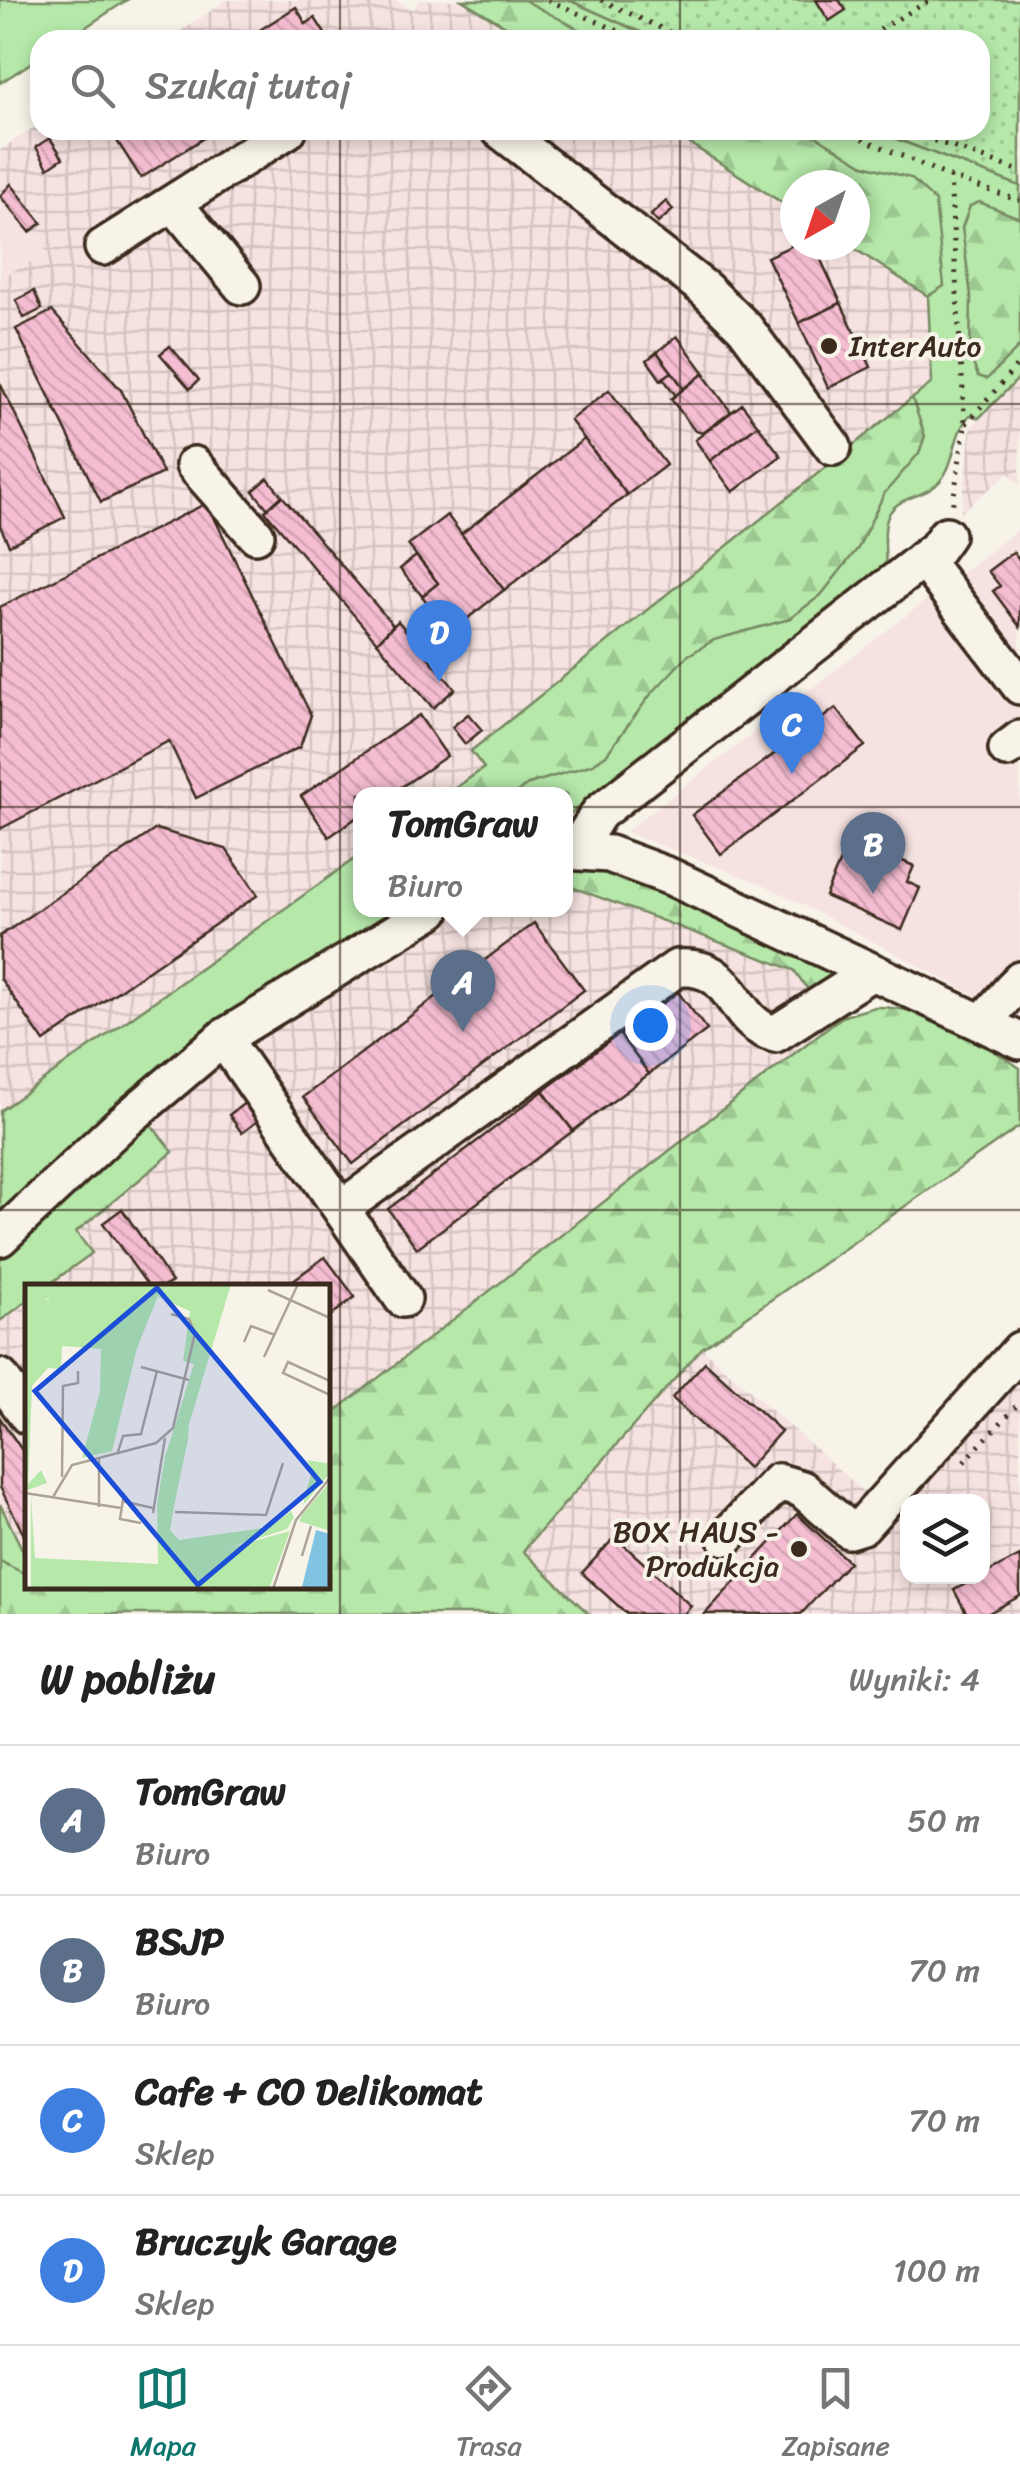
<!DOCTYPE html>
<html lang="pl">
<meta charset="utf-8">
<style>
:root{--surface:#fff;--page:#f6f6f6;--text:#222;--muted:#767676;--line:#e0e0e0;--accent:#0f766e}
body{margin:0;font-family:Sriracha,sans-serif;background:var(--page);color:var(--text)}
.controls{position:absolute;right:30px;bottom:30px;display:grid;overflow:hidden;border-radius:20px;box-shadow:0 5px 15px #0003}
.controls button{width:90px;height:90px;display:grid;place-items:center;padding:0;border:0;border-bottom:2px solid var(--line);background:var(--surface);color:var(--text);font:50px sans-serif}
.compass{position:absolute;left:780px;top:170px;width:90px;height:90px;border-radius:50%;background:var(--surface);box-shadow:0 5px 15px #0003;rotate:220deg}
.you{position:absolute;left:650px;top:1025px;width:35px;height:35px;margin:-25px;border:8px solid #fff;border-radius:50%;background:#1a73e8;box-shadow:0 0 0 15px #1a73e833}
.badge{display:grid;place-items:center;width:65px;height:65px;border-radius:50%;background:var(--accent);color:#fff;font-size:32px;font-weight:700}
.pin{position:absolute;translate:-50% -82px;filter:drop-shadow(0 2px 5px #0008)}
.pin::after{content:'';position:absolute;top:52px;width:35px;height:30px;background:inherit;clip-path:polygon(0 0,100% 0,50% 100%)}
.popup{position:absolute;left:353px;top:787px;width:220px;height:130px;box-sizing:border-box;display:grid;place-content:center;border-radius:20px;background:var(--surface);filter:drop-shadow(0 2px 8px #0005);font-size:32px;white-space:nowrap;color:var(--muted)}
.popup b{font-size:38px;color:var(--text)}
.popup::after{content:'';position:absolute;left:50%;top:100%;margin-left:-20px;border:20px solid transparent;border-top-color:var(--surface)}
.list{margin:0;padding:0;list-style:none}
h2{display:flex;justify-content:space-between;align-items:center;height:130px;margin:0;padding:0 40px;font-size:42px}
h2 small{font-size:32px;font-weight:400;color:var(--muted)}
.list li{display:grid;grid-template-columns:65px 1fr auto;gap:30px;align-items:center;box-sizing:border-box;height:150px;padding:0 40px;border-top:2px solid var(--line)}
.list b{display:block;font-size:38px;white-space:nowrap}
.list p{margin:0;font-size:32px;white-space:nowrap;color:var(--muted)}
.list em{font-size:32px;font-style:normal;color:var(--muted)}
.icon{flex:none;width:55px;height:55px;fill:none;stroke:currentColor;stroke-width:2;stroke-linecap:round;stroke-linejoin:round}
.map{position:relative;flex:none;width:1020px;height:1614px;overflow:hidden}
.search{position:absolute;background:var(--surface);box-shadow:0 5px 15px #0003;left:30px;right:30px;top:30px;height:110px;display:flex;align-items:center;gap:25px;box-sizing:border-box;padding:0 35px;border-radius:30px;color:var(--muted);font-size:38px}
.sheet{height:730px;background:var(--surface)}
nav{display:flex;justify-content:space-around;align-items:center;box-sizing:border-box;height:140px;border-top:2px solid var(--line);background:var(--surface);font-size:28px;color:var(--muted)}
nav a{display:grid;justify-items:center;gap:5px}
nav .on{color:var(--accent)}
.map>svg:first-child{display:block}
</style>
<div class="map">
<svg width="1020" height="1614" viewBox="0 0 1020 1614">
<defs>
<pattern id="industrial-grid" width="8" height="8" patternUnits="userSpaceOnUse" patternTransform="scale(2.5)"><rect width="8" height="8" fill="#f6e3e1"/><path d="M0 4h8M4 0v8" fill="none" stroke="#d4c3c1"/></pattern>
<pattern id="forest-firs" width="22" height="20" patternUnits="userSpaceOnUse" patternTransform="scale(2.5)"><rect width="22" height="20" fill="#b5e8a9"/><path d="M5 1l3.5 6h-7zM16 11l3.5 6h-7z" fill="#9dc791"/></pattern>
<pattern id="garden-dots" width="8" height="8" patternUnits="userSpaceOnUse" patternTransform="scale(2.5)"><rect width="8" height="8" fill="#b5e8a9"/><path d="M2 2h.1M6 6h.1" fill="none" stroke="#9dc791" stroke-width="1.8" stroke-linecap="round"/></pattern>
<pattern id="building-back-hatch" width="6" height="6" patternUnits="userSpaceOnUse" patternTransform="scale(2.5)"><rect width="6" height="6" fill="#f5bdd2"/><path d="M-1 5l2 2M0 0l6 6M5-1l2 2" fill="none" stroke="#d3a3b4"/></pattern>
</defs>
<rect width="100%" height="100%" fill="#f7f3e8"/>
<filter id="ink" filterUnits="userSpaceOnUse"><feTurbulence type="fractalNoise" baseFrequency=".01" numOctaves="2"/><feDisplacementMap in="SourceGraphic" scale="20" xChannelSelector="R" yChannelSelector="G"/><feConvolveMatrix kernelMatrix="1 2 1 2 8 2 1 2 1" color-interpolation-filters="sRGB"/></filter>
<g filter="url(#ink)">
<g fill="#f6e3e1">
<path d="M0 196 48 253 0 278Z"/>
<path d="M1020 528V1019L767 886 625 832Z"/>
</g>
<g fill="url(#industrial-grid)" fill-rule="evenodd">
<path d="M227 0H396L413 10 419 0H462L529 40H167Z"/>
<path d="M40 123V130H669L795 211V245H849L928 296 932 383 471 752 485 767 447 794H360V855L0 1111V278L48 253 0 196V150Z"/>
<path d="M1020 377V486L1009 473 961 512 971 427Z"/>
<path d="M566 885 794 971 832 1024 328 1417V1286H47L91 1254 76 1233 173 1152 144 1116 235 1040 445 910H566Z"/>
<path d="M27 1301V1559L0 1504V1321Z"/>
<path d="M1020 1324V1614H589L523 1551 702 1348 865 1493ZM908 1502H982V1576H908Z"/>
</g>
<g fill="#b5e8a9" stroke="#788964" stroke-width="2.5">
<path d="M0 0H127L66 40H40V57L0 83Z"/>
<path d="M462 0H569L658 40H529Z"/>
<path d="M669 130H873L1020 186V377L979 418 970 415C951 435 957 467 936 485 922 498 899 496 889 514 880 532 889 558 884 577L566 817V794H447L484 768 471 751 932 383 928 296 849 245H855V185H795V211Z"/>
<path d="M360 855V910H394L222 1023 144 1116 173 1152 76 1232 92 1253 47 1286H28L27 1301 0 1321V1111Z"/>
<path d="M0 1504 27 1559 26 1576 0 1561Z"/>
</g>
<g fill="url(#forest-firs)" stroke="#788964" stroke-width="2.5">
<path d="M462 0H524L599 40H529Z"/>
<path d="M669 130H806L864 165 911 178 935 201 944 286 928 296 849 245H855V185H795V211Z"/>
<path d="M979 202 1020 218V346L987 379 978 376 970 356 971 296 962 228 970 206Z"/>
<path d="M912 398 925 436 919 453 884 494 858 548 821 595 789 619 714 640 687 656 651 694 606 755 593 764 529 784 515 794H447L484 768 471 751Z"/>
<path d="M566 861 638 877 824 964 832 972 831 980 811 994 794 970 566 885Z"/>
<path d="M875 1007C930 1006 977 1039 1020 1068V1126L702 1348 523 1551 589 1614H0V1561L27 1575 28 1586H328V1417L832 1024 844 1016Z"/>
</g>
<path fill="url(#garden-dots)" stroke="#788964" stroke-width="2.5" d="M569 0H1020V186L873 130H980V40H658Z"/>
<g fill="url(#building-back-hatch)" stroke="#3b2a1e" stroke-width="2.5">
<path d="M816 0H839L846 10 829 21Z"/>
<path d="M296 7 306 24 315 18 329 40H244Z"/>
<path d="M110 130H216L141 178Z"/>
<path d="M50 138 63 158 48 168 36 147Z"/>
<path d="M11 184 42 223 30 232 0 196Z"/>
<path d="M666 201 673 210 658 223 651 215Z"/>
<path d="M795 244 814 245 841 303 799 323 767 257Z"/>
<path d="M34 291 42 309 24 318 16 300Z"/>
<path d="M841 303 871 367 828 388 799 323Z"/>
<path d="M52 311 121 390 163 473 101 502 16 329Z"/>
<path d="M677 336 707 376 703 374 684 389 657 352Z"/>
<path d="M170 346 199 380 190 389 160 354Z"/>
<path d="M657 352 672 372 661 380 647 360Z"/>
<path d="M672 372 684 389 676 396 663 378Z"/>
<path d="M703 374 731 412 703 433 695 431 671 399Z"/>
<path d="M0 383 65 517 9 545 0 526Z"/>
<path d="M609 390 666 465 627 495 570 420Z"/>
<path d="M742 404 758 425 710 461 695 440Z"/>
<path d="M758 425 781 456 733 492 710 461Z"/>
<path d="M584 439 627 495 504 590 461 534Z"/>
<path d="M268 478 282 496 268 509 253 491Z"/>
<path d="M282 496 393 625 377 642 265 511Z"/>
<path d="M207 503 311 715 300 747 196 798 169 741 0 829V607Z"/>
<path d="M447 515 504 590 450 632 422 596 438 583 408 545Z"/>
<path d="M1013 552 1020 561V627L993 591 1000 586 988 571Z"/>
<path d="M416 556 438 583 422 596 400 569Z"/>
<path d="M398 621 455 689 433 708 377 642Z"/>
<path d="M836 708 865 746 721 854 692 815Z"/>
<path d="M468 714 482 730 465 744 452 727Z"/>
<path d="M419 715 447 756 391 794H360V815L329 837 301 796Z"/>
<path d="M156 829 226 849 258 895 44 1042 0 978V936Z"/>
<path d="M850 838 914 866 907 882 920 888 902 930 825 896Z"/>
<path d="M534 923 584 990 353 1164 303 1097Z"/>
<path d="M678 992 707 1030 649 1074 620 1035Z"/>
<path d="M619 1034 649 1074 573 1131 543 1091Z"/>
<path d="M543 1091 573 1131 417 1248 388 1209Z"/>
<path d="M246 1102 259 1120 242 1133 229 1115Z"/>
<path d="M122 1209 172 1282 165 1286H148L103 1223Z"/>
<path d="M325 1257 355 1297 328 1318V1286H285Z"/>
<path d="M705 1362 781 1431 748 1468 672 1398Z"/>
<path d="M0 1418 28 1459V1543L0 1487Z"/>
<path d="M797 1514 849 1562 801 1614H705Z"/>
<path d="M615 1537 691 1606 684 1614H627L582 1573Z"/>
<path d="M1020 1556V1596L987 1614H967L954 1590Z"/>
</g>
<g fill="none" stroke-linecap="round" stroke-linejoin="round">
<defs>
<g id="minor">
<path d="M500 130 705 289 745 328 833 447"/>
<path d="M175 205 242 286"/>
<path d="M103 247 288 130"/>
<path d="M194 465 256 535"/>
<path d="M923 559 1020 686"/>
<path d="M1007 749 1020 739"/>
<path d="M566 851 609 854 671 877 1020 1041"/>
<path d="M575 851 599 813 936 549 946 535"/>
<path d="M982 1023 1020 980"/>
<path d="M223 1038 403 1299"/>
<path d="M342 1208 677 968C739 964 727 1021 775 1034L870 973"/>
<path d="M0 1238 119 1126 223 1038 432 910"/>
<path d="M0 1377 28 1416"/>
<path d="M726 1537 778 1482 802 1489 849 1530 862 1526 1020 1350"/>
</g>
</defs>
<use href="#minor" stroke="#3b2a1e" stroke-width="42"/>
<g stroke="#3b2a1e" stroke-width="5" stroke-dasharray="2.5 8" stroke-linecap="butt">
<path d="M548 0 639 40"/>
<path d="M601 0 686 40"/>
<path d="M862 40 930 0"/>
<path d="M843 130 950 177 1020 201"/>
<path d="M904 130 1020 171"/>
<path d="M950 177 965 426 952 508"/>
<path d="M966 424 1020 362"/>
<path d="M964 1462 1020 1402"/>
</g>
<use href="#minor" stroke="#f7f3e8" stroke-width="35"/>
</g>
</g>
<path fill="none" stroke="#3b2a1e" stroke-width="2.5" stroke-opacity="0.55" d="M340 0V40M680 0V40M340 130V1614M680 130V1614M0 404H1020M0 807H1020M0 1210H1020"/>
<g fill="#3b2a1e" stroke="#f7f3e8" stroke-width="4">
<circle cx="829" cy="346" r="10"/>
<circle cx="799" cy="1549" r="10"/>
</g>
<g text-anchor="middle" stroke-width="8" stroke-linejoin="round" paint-order="stroke">
<g font-size="30" fill="#3b2a1e" stroke="#f7f3e8" text-anchor="start">
<text x="849" y="356">InterAuto</text>
<text x="779" y="1542" text-anchor="end">BOX HAUS -<tspan x="779" dy="34">Produkcja</tspan></text>
</g>
</g>
<g transform="translate(25 1284)">
<rect width="305" height="305" fill="#f7f3e8"/>
<path d="M0 0H35L27 13 11 19 0 15ZM149 0H206L160 154 145 246 154 256 245 243 266 227 269 233 262 245 127 289 121 305H112L133 279 132 220 140 173 169 80 158 77 165 27 133 13ZM282 176 305 180V189L278 221 287 186Z" fill="#b5e8a9"/>
<path d="M35 0H149L133 12 112 64 87 167 57 174 75 107 76 65 37 62 36 85 23 84 7 102 3 200 16 186 22 199 0 207V15L23 16ZM164 138 163 155 145 242 136 212 147 166ZM305 198V247L274 237 278 230ZM6 212 10 274 133 280 112 305H6ZM265 230 255 244 168 268 153 259 241 244Z" fill="#b5e8a9"/>
<path d="M265 247 244 305H121L127 289 153 278Z" fill="#b5e8a9"/>
<path d="M291 246 305 250V305L277 303Z" fill="#80c4e1"/>
<path fill="none" stroke="#aca397" stroke-width="2.5" d="M243 6 305 34M219 58 226 42 250 51M239 73 273 0M116 83 164 96M305 97 263 78 258 89 305 111M93 168 98 152 116 150 132 87M37 193 38 102 53 99V87M0 209 96 224M99 209 95 235 116 239M28 213 47 181 131 159 148 144 170 49 164 35 146 30M97 217 128 224M74 223V174M150 228 241 231 258 179M128 229 140 154M277 272 286 242M248 305 271 236 305 194"/>
<path fill="#1d4ed8" fill-opacity="0.15" stroke="#1d4ed8" stroke-width="5" d="M132 4 295 198 173 301 10 107Z"/>
<rect width="305" height="305" fill="none" stroke="#3b2a1e" stroke-width="5"/>
</g>
</svg>
<div class="controls">
<button><svg class="icon" aria-label="layers" viewBox="0 0 24 24"><path d="M12 4l9 5-9 5-9-5zM3 14l9 5 9-5"/></svg></button>
</div>
<svg class="compass" viewBox="-18 -18 36 36"><path d="M0-13l5 13h-10z" fill="#e53935"/><path d="M0 13l5-13h-10z" fill="#767676"/></svg>
<div class="you"></div>
<div class="pin badge" style="left:463px;top:1032px;background:#5c6f8a">A</div>
<div class="popup"><b>TomGraw</b>Biuro</div>
<div class="pin badge" style="left:873px;top:894px;background:#5c6f8a">B</div>
<div class="pin badge" style="left:792px;top:774px;background:#3f7fe0">C</div>
<div class="pin badge" style="left:439px;top:682px;background:#3f7fe0">D</div>
<div class="search"><svg class="icon" aria-label="search" viewBox="0 0 24 24"><circle cx="10" cy="10" r="6"/><path d="M15 15l6 6"/></svg>Szukaj tutaj</div>
</div>
<section class="sheet">
<h2>W pobliżu<small>Wyniki: 4</small></h2>
<ul class="list">
<li><span class="badge" style="background:#5c6f8a">A</span><div><b>TomGraw</b><p>Biuro</p></div><em>50 m</em></li>
<li><span class="badge" style="background:#5c6f8a">B</span><div><b>BSJP</b><p>Biuro</p></div><em>70 m</em></li>
<li><span class="badge" style="background:#3f7fe0">C</span><div><b>Cafe + CO Delikomat</b><p>Sklep</p></div><em>70 m</em></li>
<li><span class="badge" style="background:#3f7fe0">D</span><div><b>Bruczyk Garage</b><p>Sklep</p></div><em>100 m</em></li>
</ul>
</section>
<nav>
<a class="on"><svg class="icon" aria-label="map" viewBox="0 0 24 24"><path d="M3 6l6-2 6 2 6-2v14l-6 2-6-2-6 2zM9 4v14M15 6v14"/></svg>Mapa</a>
<a><svg class="icon" aria-label="directions" viewBox="0 0 24 24"><path d="M12 3l9 9-9 9-9-9zM9 14v-3h6M13 9l2 2-2 2"/></svg>Trasa</a>
<a><svg class="icon" aria-label="saved" viewBox="0 0 24 24"><path d="M7 4h10v16l-5-4-5 4z"/></svg>Zapisane</a>
</nav>
